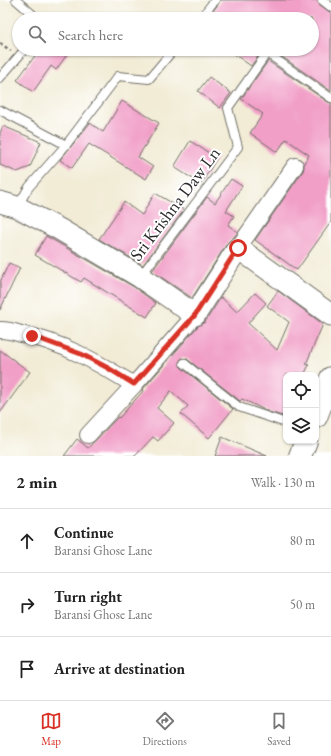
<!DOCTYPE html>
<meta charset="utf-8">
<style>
:root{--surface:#fff;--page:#f2f2f2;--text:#222;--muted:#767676;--line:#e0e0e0;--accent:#d93025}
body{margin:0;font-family:"EB Garamond",serif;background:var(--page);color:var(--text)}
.controls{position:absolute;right:12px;bottom:12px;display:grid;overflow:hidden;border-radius:8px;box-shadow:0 1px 3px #0004}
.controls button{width:36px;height:36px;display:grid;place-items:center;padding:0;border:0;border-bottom:1px solid var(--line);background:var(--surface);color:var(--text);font:20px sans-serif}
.stop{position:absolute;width:12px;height:12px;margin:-9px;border:3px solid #d93025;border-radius:50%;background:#fff}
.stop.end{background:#d93025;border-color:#fff;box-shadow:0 1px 4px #0008}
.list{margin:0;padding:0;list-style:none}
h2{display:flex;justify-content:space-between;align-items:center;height:52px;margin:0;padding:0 16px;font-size:17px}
h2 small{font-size:13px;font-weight:400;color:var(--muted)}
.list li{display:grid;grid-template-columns:26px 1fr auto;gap:12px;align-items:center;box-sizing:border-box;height:64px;padding:0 16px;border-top:1px solid var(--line)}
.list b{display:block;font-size:15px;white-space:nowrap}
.list p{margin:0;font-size:13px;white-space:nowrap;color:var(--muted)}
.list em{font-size:13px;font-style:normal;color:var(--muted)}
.icon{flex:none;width:22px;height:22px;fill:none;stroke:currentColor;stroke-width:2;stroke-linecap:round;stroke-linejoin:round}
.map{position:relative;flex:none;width:331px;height:456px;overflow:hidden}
.search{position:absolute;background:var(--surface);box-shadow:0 1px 3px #0004;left:12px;right:12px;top:12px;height:44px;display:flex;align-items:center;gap:10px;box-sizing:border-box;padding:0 14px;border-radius:22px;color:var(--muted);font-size:15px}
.sheet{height:244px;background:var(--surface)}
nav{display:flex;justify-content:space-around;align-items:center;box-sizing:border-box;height:56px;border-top:1px solid var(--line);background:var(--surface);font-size:11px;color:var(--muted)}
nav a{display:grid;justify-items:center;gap:2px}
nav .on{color:var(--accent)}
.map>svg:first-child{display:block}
</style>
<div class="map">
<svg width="331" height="456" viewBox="0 0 331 456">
<rect width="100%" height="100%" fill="#fff"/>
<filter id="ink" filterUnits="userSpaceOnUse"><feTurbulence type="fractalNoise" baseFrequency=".025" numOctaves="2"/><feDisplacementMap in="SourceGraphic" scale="8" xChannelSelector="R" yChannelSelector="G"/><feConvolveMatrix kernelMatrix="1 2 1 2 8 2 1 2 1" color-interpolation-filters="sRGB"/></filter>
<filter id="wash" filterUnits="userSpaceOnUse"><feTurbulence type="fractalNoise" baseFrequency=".012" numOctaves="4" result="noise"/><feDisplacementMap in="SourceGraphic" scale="16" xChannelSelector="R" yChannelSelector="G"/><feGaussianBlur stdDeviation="0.9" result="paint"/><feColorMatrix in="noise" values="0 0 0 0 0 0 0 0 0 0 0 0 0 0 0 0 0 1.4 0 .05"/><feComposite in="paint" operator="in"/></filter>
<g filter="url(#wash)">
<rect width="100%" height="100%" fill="#f2ecd6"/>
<g id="blocks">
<g fill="#f19fc7">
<path d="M220 0H317L319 4 331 13V91L271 49H312V19H216L210 15 219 3Z"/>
<path d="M40 49H71L56 70 51 66 33 92 17 80Z"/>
<path d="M227 49H263L251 66Z"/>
<path d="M268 61 328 102 331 103V222L297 270 255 240 303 171 304 167V163L309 155 286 139 277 152 250 133 263 114 241 99Z"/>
<path d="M209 77 231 93 220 108 198 91Z"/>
<path d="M122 101 159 123 138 157 153 167 146 179 89 144 72 168 60 160 90 123 103 132Z"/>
<path d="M3 126 41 142 30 167 17 172 0 165V133Z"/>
<path d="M190 141 217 158 201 184 174 167Z"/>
<path d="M231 179 242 186 226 211 234 216 228 225 238 232 234 237 228 242 192 298 152 271 207 197 215 203Z"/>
<path d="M155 193 184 210 143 265 99 239 124 202 142 215Z"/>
<path d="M46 236 134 287 156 303 147 317 84 278 81 282 35 255Z"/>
<path d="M9 263 20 268 0 310V282Z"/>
<path d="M278 291 323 324 306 364 309 365 304 375H286V417L269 412 242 399 240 401 187 359 182 358 179 362 181 367 233 409 209 438 181 414 188 406 171 391 157 408 174 423 158 441 153 437 135 456H64L77 439 88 448 118 417 119 418 144 390 143 389 198 326 205 322 221 297 237 312 255 293 266 303 248 323 277 350 289 322 267 306Z"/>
<path d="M0 350 30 372 0 413Z"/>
<path d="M222 437 267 456H215Z"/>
</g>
</g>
</g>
<g filter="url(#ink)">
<use href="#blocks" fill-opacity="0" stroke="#716f67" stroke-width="1"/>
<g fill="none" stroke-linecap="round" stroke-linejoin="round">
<defs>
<g id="service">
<path d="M16 0 38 19"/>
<path d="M322 0 331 7"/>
<path d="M200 19 215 0"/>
<path d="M0 78 25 49"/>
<path d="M0 110 66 145"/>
<path d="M17 207 29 187 66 145 118 76 149 79 174 49"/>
<path d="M140 277 238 147 228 108 267 53 331 98"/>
<path d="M184 363 239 407 286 423"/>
</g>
<g id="minor">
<path d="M238 248 295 166"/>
<path d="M0 330C7 330 15 332 21 334 62 342 99 363 134 385L195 315"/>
<path d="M88 435 134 385"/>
</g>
<path id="tertiary" d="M0 202 17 207 59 229 140 277 195 315 238 248 331 315"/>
<g id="secondary">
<path d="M316 417 331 378"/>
<path d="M300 456 306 441"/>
</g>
</defs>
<use href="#service" stroke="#716f67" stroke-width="10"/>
<use href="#minor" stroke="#716f67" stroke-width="18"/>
<use href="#tertiary" stroke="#716f67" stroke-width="23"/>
<use href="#secondary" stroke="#716f67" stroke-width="24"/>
<path stroke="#716f67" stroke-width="2.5" stroke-dasharray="3 3" stroke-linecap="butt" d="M0 43 11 51"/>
<use href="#service" stroke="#fff" stroke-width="8"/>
<use href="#minor" stroke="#fff" stroke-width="16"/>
<use href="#tertiary" stroke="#fff" stroke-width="21"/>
<use href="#secondary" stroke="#fff" stroke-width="22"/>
</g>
</g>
<g fill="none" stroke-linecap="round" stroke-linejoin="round" filter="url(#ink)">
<path stroke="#d93025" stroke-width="5" d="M32 336 81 354 108 368 134 384 195 315 238 248"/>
</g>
<g text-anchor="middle" stroke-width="4" stroke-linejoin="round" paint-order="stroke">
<g font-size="18" fill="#2b2b2b" stroke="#fff">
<text transform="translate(175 204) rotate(-53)" y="6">Sri Krishna Daw Ln</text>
</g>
</g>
</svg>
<div class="controls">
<button><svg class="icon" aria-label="locate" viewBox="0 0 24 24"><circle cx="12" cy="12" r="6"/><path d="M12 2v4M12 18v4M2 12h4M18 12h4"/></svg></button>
<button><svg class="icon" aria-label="layers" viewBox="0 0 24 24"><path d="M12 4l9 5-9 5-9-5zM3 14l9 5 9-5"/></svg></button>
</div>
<div class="stop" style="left:238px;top:248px"></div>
<div class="stop end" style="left:32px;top:336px"></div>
<div class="search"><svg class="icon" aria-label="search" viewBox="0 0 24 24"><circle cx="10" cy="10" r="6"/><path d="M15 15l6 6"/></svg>Search here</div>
</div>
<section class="sheet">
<h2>2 min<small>Walk · 130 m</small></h2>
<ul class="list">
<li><svg class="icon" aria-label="ahead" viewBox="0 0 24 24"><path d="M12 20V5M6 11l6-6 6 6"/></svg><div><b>Continue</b><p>Baransi Ghose Lane</p></div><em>80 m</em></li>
<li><svg class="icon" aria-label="right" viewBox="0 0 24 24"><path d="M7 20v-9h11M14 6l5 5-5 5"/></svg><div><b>Turn right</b><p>Baransi Ghose Lane</p></div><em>50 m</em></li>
<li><svg class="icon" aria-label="arrive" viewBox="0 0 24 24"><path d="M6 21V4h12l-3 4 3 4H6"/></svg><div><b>Arrive at destination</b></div></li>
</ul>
</section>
<nav>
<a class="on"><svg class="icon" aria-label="map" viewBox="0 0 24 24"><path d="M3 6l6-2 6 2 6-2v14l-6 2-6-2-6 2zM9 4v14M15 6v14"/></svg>Map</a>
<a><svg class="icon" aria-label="directions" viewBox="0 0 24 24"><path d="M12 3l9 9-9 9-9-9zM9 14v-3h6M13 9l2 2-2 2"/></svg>Directions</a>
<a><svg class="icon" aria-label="saved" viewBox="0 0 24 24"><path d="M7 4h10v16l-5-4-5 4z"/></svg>Saved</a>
</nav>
